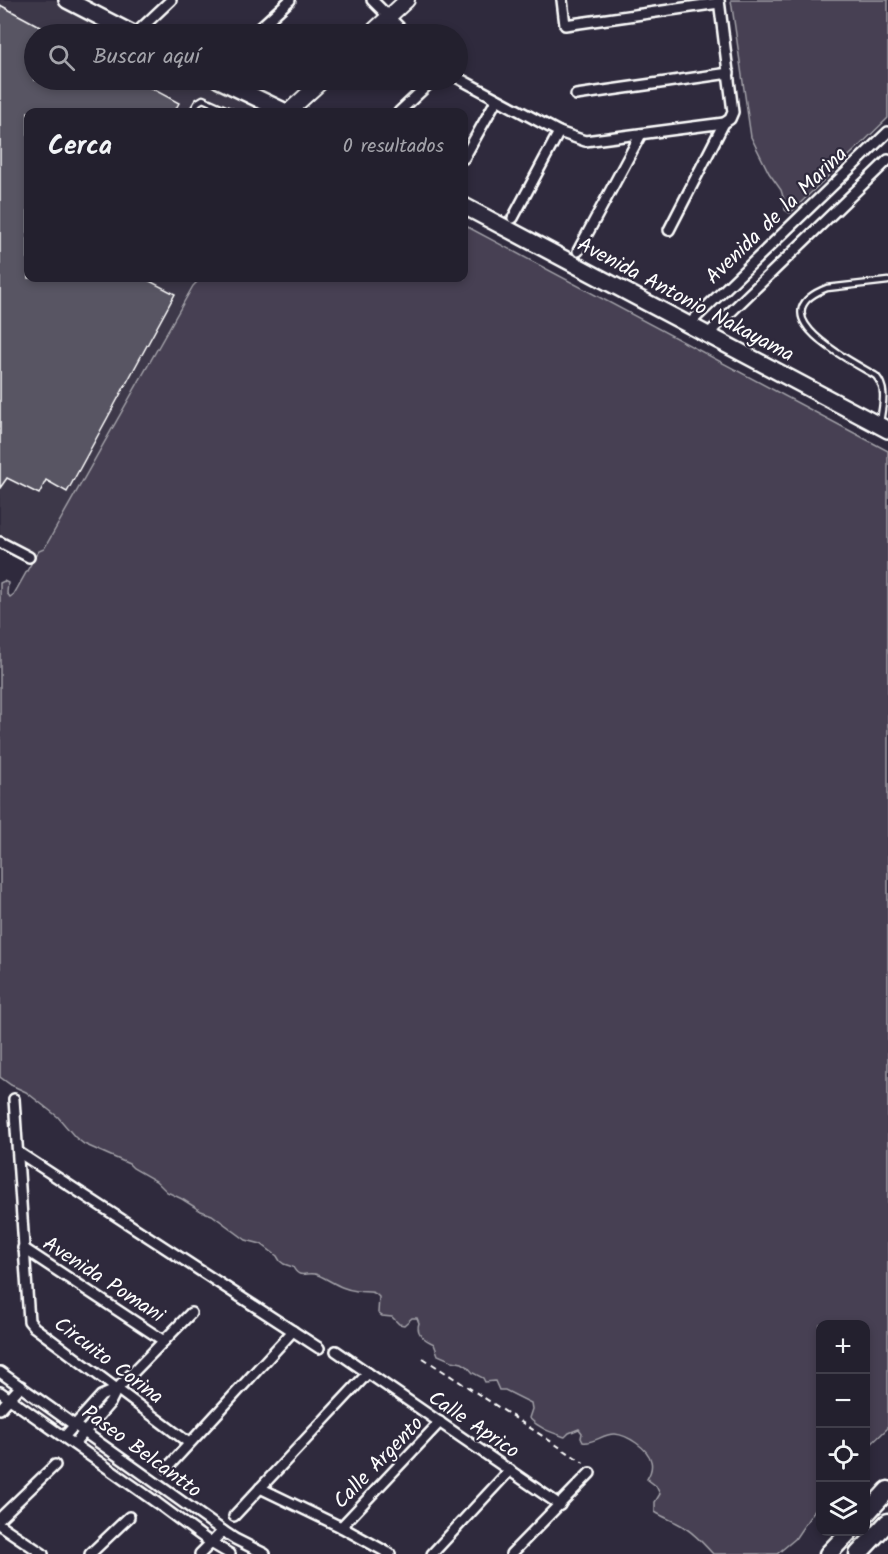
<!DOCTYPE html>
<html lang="es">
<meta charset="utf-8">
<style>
:root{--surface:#23202e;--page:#2f2d3a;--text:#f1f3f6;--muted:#a3a3aa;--line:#403e4a}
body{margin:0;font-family:Kalam,sans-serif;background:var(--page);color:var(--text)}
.controls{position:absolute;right:18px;bottom:18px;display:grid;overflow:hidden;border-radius:12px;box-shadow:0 3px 9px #0003}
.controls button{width:54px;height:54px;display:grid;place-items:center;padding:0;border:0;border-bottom:2px solid var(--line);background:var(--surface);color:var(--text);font:30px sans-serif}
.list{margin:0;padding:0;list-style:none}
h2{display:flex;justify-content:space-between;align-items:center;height:78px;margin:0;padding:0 24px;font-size:26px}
h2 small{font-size:20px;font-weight:400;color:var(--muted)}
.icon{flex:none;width:33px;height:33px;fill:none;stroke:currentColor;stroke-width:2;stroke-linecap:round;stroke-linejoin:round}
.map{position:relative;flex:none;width:888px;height:1554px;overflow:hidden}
.search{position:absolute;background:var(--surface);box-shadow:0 3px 9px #0003;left:24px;top:24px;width:444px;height:66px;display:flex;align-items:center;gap:15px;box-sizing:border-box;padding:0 21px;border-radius:33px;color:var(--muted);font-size:22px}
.panel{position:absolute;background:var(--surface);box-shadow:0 3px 9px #0003;left:24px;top:108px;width:444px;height:174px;border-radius:12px}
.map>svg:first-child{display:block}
</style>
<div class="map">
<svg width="888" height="1554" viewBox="0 0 888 1554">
<rect width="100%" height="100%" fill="#2f2a3d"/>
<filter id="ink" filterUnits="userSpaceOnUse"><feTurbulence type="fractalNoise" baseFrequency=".0167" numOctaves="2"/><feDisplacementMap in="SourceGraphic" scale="12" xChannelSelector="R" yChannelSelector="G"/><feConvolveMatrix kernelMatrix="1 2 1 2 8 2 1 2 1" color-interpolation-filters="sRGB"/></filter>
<g filter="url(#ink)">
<path fill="#3c3749" d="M0 0H72L137 34H34V80H223L286 112H28V278H196L38 563 0 542Z"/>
<g fill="#464152" stroke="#a2a0a8" stroke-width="1.5">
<path d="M731 0H888V118L790 213 785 210 784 200 781 190 769 173 751 137Z"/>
<path d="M464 225 888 451V1428L866 1449V1324H820V1502L795 1539 777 1554H713C702 1542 691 1530 677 1523 669 1519 663 1517 655 1512V1502L660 1494 656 1486 647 1479C650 1474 653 1468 651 1461 648 1448 627 1435 615 1434 604 1433 594 1444 583 1442L581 1438 582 1433 579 1429 569 1433 565 1437C551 1432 540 1429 529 1418L532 1409 531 1403 505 1390H499L495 1381 485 1382 483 1378 473 1373 467 1366 462 1363 452 1361 438 1355 434 1344C425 1340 415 1334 419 1323L417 1318H412L404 1325 399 1324 392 1317 382 1316 378 1313 379 1297C372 1289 366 1293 357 1291 340 1289 332 1281 318 1275 307 1270 300 1281 293 1267L284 1264 280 1261 277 1256 261 1244 246 1240 212 1215 201 1211 182 1199 167 1192 156 1181 133 1168 129 1164 84 1144 75 1137 58 1117 26 1092 11 1085 0 1077V583L4 581 8 583 7 593 10 597 14 594 36 555 39 551 44 549 193 286 201 278H464Z"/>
</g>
<path fill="#595564" stroke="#fff" stroke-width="1.5" d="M0 5 54 34H34V80H136L179 103 174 112H28V278H144L175 294 67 492 46 480 39 494 7 478 0 488Z"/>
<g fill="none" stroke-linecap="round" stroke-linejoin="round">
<defs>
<g id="lane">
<path d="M192 112 198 102 203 99 232 112"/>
<path d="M880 423C882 406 888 390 876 376 850 360 757 315 827 288L888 281"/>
</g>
<g id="street">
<path d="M372 0 406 34"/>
<path d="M562 0 565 25 719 3"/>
<path d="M135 34 171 0"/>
<path d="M253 34 290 0"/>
<path d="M458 78 559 132 585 141 724 123 730 119 733 112 719 0"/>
<path d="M576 95 729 73"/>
<path d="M399 112 433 80"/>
<path d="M464 158 497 99"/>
<path d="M513 218 559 132"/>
<path d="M669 230 724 123"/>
<path d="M578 251 641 134"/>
<path d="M689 324 888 132"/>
<path d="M708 334 888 160"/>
<path d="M0 542 29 557"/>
<path d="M14 1099 29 1321 34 1327 189 1443"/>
<path d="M18 1152 319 1348"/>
<path d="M23 1248 164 1341"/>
<path d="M336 1351 560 1505"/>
<path d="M0 1372 223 1531 235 1539 265 1554"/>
<path d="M0 1392 157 1503 211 1543 230 1554"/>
<path d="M0 1409 21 1386"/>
<path d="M64 1437 101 1396 117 1389 191 1313"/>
<path d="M74 1444 110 1403 117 1389"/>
<path d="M167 1468 293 1331"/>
<path d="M260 1488 341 1527 390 1554"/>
<path d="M234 1516 368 1373"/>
<path d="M0 1518 55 1465"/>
<path d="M0 1525 43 1554"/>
<path d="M341 1527 440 1422"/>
<path d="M90 1554 129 1517"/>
<path d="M200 1554 223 1531"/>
<path d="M432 1554 510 1470"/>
<path d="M511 1554 590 1473"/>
</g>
<g id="secondary">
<path d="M370 34 407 0"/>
<path d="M288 112 323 80"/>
</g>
<g id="primary">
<path d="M67 0 133 34"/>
<path d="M219 80 286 112"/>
<path d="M464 206 888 430"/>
</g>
<g id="highway">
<path d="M866 1514 888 1490"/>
<path d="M828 1554 849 1532"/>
<path d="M858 1554 888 1522"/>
</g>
</defs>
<use href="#lane" stroke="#fff" stroke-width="9"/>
<use href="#street" stroke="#fff" stroke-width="14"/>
<use href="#secondary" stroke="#fff" stroke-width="18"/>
<use href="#primary" stroke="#fff" stroke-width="20"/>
<use href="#highway" stroke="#fff" stroke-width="21"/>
<path stroke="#fff" stroke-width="2" stroke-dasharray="6 4.5" stroke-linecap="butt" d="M423 1358 584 1463"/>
<use href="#lane" stroke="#2f2a3d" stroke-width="4.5"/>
<use href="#street" stroke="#2f2a3d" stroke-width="9"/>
<use href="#secondary" stroke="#2f2a3d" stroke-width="14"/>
<use href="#primary" stroke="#2f2a3d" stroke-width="15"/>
<use href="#highway" stroke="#2f2a3d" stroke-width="16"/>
</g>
</g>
<g text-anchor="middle" stroke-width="4.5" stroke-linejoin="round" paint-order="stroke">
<g font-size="21" fill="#fff" stroke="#2f2a3d">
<text transform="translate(776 215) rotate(-44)" y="7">Avenida de la Marina</text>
<text transform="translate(686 299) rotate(28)" y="7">Avenida Antonio Nakayama</text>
<text transform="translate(104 1279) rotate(33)" y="7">Avenida Pomani</text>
<text transform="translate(109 1360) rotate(37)" y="7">Circuito Corina</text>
<text transform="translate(474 1424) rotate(34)" y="7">Calle Aprico</text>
<text transform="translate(142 1451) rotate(36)" y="7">Paseo Belcantto</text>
<text transform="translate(378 1462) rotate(-46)" y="7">Calle Argento</text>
</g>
</g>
</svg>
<div class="controls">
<button>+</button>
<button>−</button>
<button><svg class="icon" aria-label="locate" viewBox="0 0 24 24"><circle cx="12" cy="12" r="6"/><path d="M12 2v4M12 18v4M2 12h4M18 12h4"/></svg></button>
<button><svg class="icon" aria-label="layers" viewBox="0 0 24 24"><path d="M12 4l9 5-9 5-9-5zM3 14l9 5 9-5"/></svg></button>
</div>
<div class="search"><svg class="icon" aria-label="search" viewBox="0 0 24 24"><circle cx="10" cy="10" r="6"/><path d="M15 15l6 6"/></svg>Buscar aquí</div>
<section class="panel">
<h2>Cerca<small>0 resultados</small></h2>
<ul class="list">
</ul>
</section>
</div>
